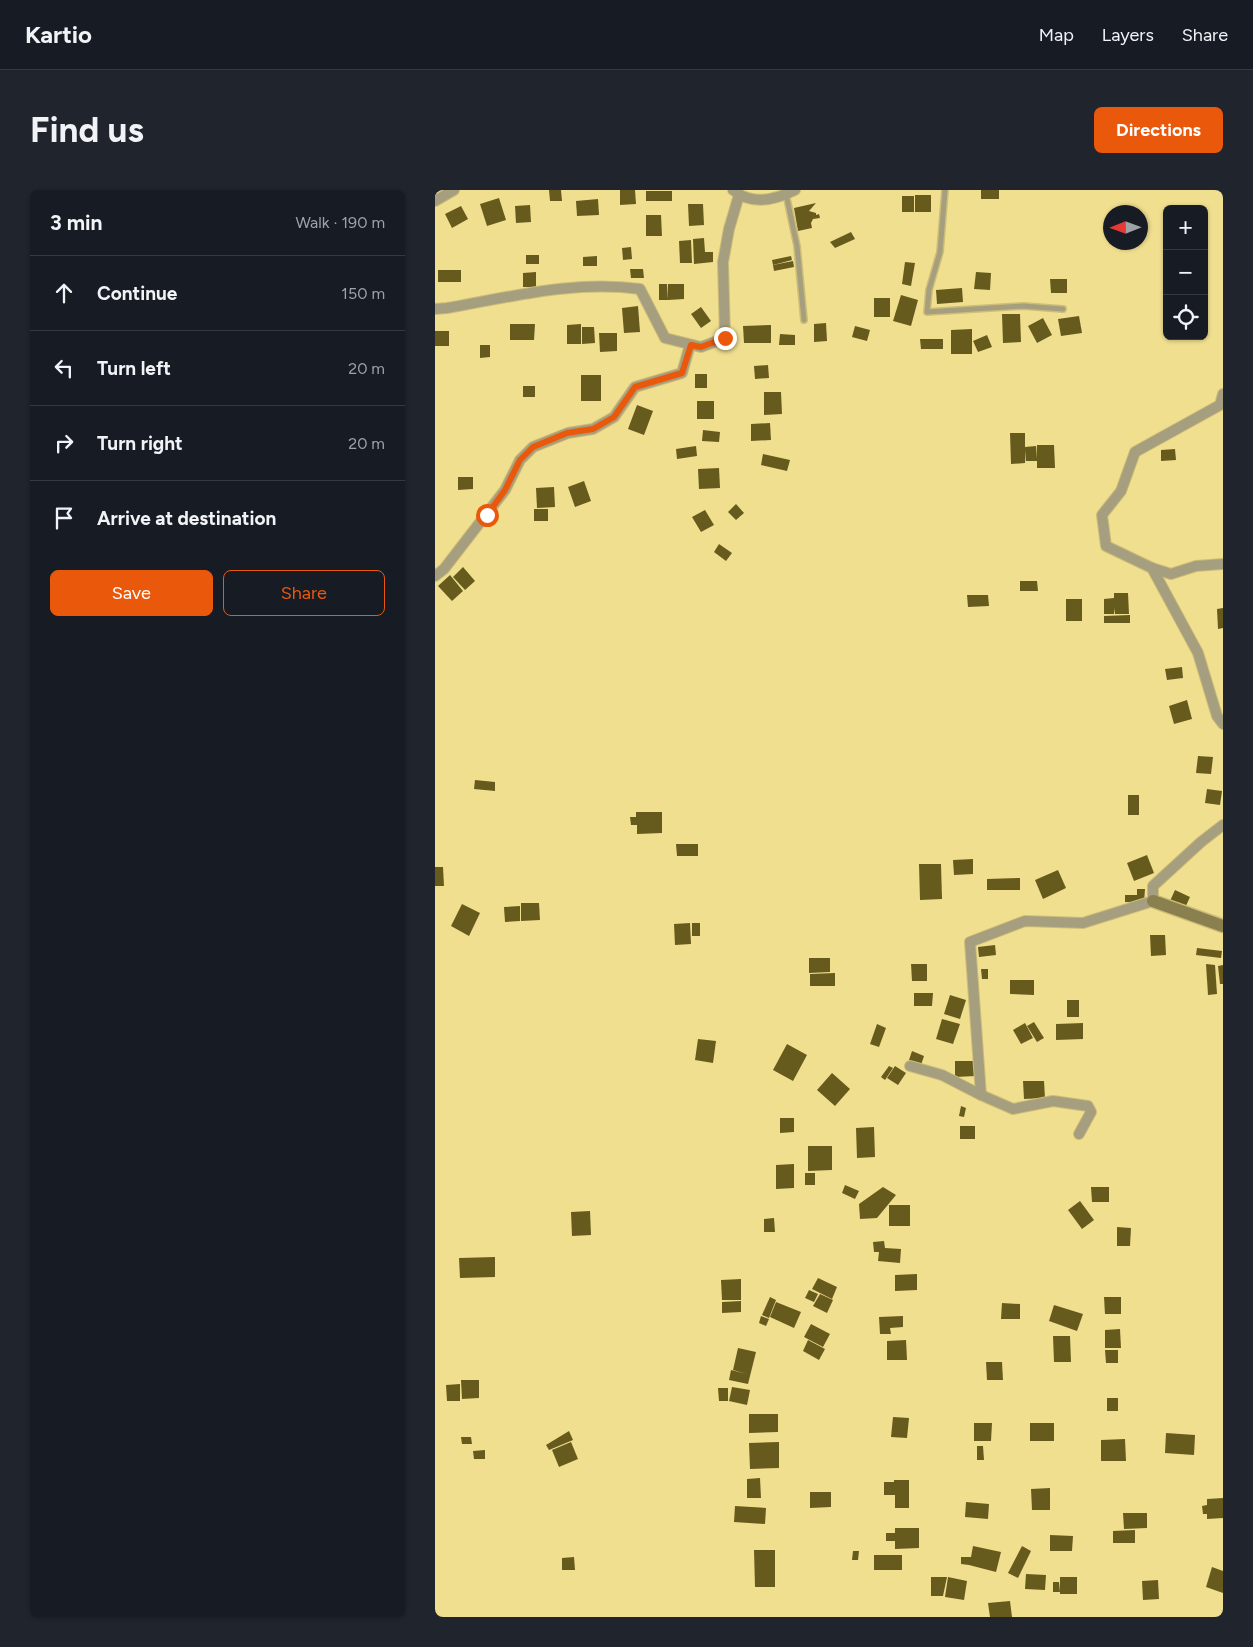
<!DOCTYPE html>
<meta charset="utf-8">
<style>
:root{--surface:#171b24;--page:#20242c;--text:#f1f3f6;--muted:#9ea1a6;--line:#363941;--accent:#ea580c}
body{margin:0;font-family:Figtree,sans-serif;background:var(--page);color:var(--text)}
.controls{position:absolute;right:15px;top:15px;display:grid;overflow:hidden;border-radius:8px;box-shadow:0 1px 4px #0004}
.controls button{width:45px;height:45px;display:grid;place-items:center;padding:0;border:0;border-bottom:1px solid var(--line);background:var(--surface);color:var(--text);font:25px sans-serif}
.compass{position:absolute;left:668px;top:15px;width:45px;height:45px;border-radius:50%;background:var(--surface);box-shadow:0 1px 4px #0004;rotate:269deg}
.stop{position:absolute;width:15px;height:15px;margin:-11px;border:4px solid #ea580c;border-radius:50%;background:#fff}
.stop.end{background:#ea580c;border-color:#fff;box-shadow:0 1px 5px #0008}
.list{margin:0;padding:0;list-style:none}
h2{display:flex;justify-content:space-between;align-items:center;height:65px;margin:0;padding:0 20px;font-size:21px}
h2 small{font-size:16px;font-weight:400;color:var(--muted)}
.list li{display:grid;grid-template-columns:32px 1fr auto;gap:15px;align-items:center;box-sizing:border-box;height:75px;padding:0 20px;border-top:1px solid var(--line)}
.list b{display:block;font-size:19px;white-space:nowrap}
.list em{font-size:16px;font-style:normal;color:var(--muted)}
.actions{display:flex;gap:10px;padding:15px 20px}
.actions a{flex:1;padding:11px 0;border:1px solid var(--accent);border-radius:8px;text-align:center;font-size:18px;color:var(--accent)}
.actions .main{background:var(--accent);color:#fff}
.icon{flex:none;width:28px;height:28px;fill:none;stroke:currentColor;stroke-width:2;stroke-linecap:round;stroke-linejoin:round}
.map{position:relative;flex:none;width:788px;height:1427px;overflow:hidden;border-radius:8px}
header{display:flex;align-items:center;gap:30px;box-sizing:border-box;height:70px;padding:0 25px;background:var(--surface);border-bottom:1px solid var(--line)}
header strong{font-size:24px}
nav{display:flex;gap:28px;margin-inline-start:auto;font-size:18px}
.intro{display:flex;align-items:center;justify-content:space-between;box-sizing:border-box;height:120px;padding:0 30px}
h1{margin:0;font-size:35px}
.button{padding:12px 22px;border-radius:8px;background:var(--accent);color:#fff;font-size:18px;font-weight:700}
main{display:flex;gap:30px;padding:0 30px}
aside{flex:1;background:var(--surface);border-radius:8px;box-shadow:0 1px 4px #0004}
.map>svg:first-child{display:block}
</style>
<header>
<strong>Kartio</strong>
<nav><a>Map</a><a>Layers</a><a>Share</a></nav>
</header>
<div class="intro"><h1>Find us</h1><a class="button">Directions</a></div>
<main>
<aside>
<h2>3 min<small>Walk · 190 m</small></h2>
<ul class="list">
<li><svg class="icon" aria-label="ahead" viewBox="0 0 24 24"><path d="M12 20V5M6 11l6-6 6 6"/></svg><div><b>Continue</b></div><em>150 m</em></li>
<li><svg class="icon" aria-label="left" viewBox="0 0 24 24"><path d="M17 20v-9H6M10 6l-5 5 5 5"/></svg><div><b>Turn left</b></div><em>20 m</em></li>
<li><svg class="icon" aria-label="right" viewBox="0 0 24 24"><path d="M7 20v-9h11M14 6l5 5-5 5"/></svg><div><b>Turn right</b></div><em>20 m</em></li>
<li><svg class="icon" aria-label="arrive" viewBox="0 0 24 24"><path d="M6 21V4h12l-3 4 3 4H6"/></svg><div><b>Arrive at destination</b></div></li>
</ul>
<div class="actions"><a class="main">Save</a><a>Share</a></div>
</aside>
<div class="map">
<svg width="788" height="1427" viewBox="0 0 788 1427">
<rect width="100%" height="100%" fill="#f1df90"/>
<g fill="#675a1d">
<path d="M114 0H126L127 11H115Z"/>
<path d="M185 0H200L201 14 185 15Z"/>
<rect x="546" y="0" width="18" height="9"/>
<rect x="211" y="1" width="26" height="10"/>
<rect x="480" y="5" width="16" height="17"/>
<rect x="467" y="6" width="12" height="16"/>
<path d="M64 8 71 30 52 36 45 14Z"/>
<path d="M163 9 164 25 142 26 141 11Z"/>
<path d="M381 13 374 21 381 23V25L384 24 385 28 378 29 376 33 377 38 363 41 359 18Z"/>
<path d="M253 14H268L269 35 254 36Z"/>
<path d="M95 15 96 32 81 33 80 16Z"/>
<path d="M26 16 33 29 17 38 10 24Z"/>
<path d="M211 25H226L227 46H211Z"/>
<path d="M416 42 420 49 400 58 395 52Z"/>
<path d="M269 48 270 62H278V72L259 74 258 49Z"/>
<path d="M256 50 257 73H245L244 51Z"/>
<path d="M196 57 197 69 188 70 187 58Z"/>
<rect x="91" y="65" width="13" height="9"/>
<path d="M162 66V76H148V67Z"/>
<path d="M356 66 357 70 338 75 337 70Z"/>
<path d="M358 71 359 77 339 81 338 75Z"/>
<path d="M470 72 480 73 476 96 467 94Z"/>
<path d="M195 79H208L209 88H196Z"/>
<rect x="3" y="80" width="23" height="12"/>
<path d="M101 82V97H88V83Z"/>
<path d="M541 82 556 83 555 100 539 99Z"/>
<path d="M615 89H632V103H616Z"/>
<path d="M224 94H232L233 110H224Z"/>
<path d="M233 94H249V109L233 110Z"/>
<path d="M527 98 528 112 502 114 501 100Z"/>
<path d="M466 105 483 110 476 136 458 131Z"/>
<rect x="439" y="108" width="16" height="19"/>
<path d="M203 116 205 142 189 143 187 118Z"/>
<path d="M266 117 276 131 266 138 256 124Z"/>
<path d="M567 124H585L586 152 568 153Z"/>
<path d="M644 126 647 143 626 146 623 129Z"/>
<path d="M608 128 617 145 602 153 593 136Z"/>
<path d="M391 133 392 151 379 152V134Z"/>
<path d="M75 134H100L99 150H75Z"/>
<path d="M146 134V154H132V135Z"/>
<path d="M336 135V153H309L308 136Z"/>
<path d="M420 136 435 140 432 151 417 147Z"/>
<path d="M147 137H159L160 153 147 154Z"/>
<path d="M537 139V164H516V140Z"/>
<rect x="0" y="141" width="14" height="15"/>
<path d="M164 143H182V161L165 162Z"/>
<path d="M345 144 360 145V155H344Z"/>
<path d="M552 145 557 157 543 162 538 151Z"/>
<path d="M485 149H508V159H486Z"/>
<path d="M45 155H55V167L45 168Z"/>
<path d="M333 175 334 188 320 189 319 176Z"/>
<rect x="260" y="184" width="12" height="14"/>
<rect x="146" y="185" width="20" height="26"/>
<rect x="88" y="196" width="12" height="11"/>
<path d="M329 202H346L347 224 329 225Z"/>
<rect x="262" y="211" width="17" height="18"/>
<path d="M202 215 218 221 209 245 193 239Z"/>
<path d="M335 233 336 250 316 251V234Z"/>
<path d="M268 240 285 242 284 252 267 251Z"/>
<path d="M575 243H590V257L601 256V269L602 255H619L620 278H602V271H591V260L590 273 576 274Z"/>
<path d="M261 256 262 266 242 269 241 259Z"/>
<path d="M740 259 741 270 726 271V260Z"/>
<path d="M328 264 355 270 352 281 326 275Z"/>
<path d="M284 278 285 298 264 299 263 279Z"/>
<path d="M23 287H38V299L23 300Z"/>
<path d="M149 291 156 311 140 317 133 297Z"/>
<path d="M119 297 120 317 102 318 101 298Z"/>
<path d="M301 314 309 323 301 330 293 322Z"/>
<rect x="99" y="319" width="14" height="12"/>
<path d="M270 320 279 335 266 342 257 327Z"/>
<path d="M284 354 297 363 291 371 279 362Z"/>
<path d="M28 377 40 391 30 400 18 387Z"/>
<path d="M15 385 28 401 17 411 3 396Z"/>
<path d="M585 391H602L603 401H585Z"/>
<path d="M679 403H693L694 424H680L679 418V424H669V409L679 408Z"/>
<path d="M532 405H553L554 416 533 417Z"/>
<rect x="631" y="409" width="16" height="22"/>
<path d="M788 418V438L783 439 782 419Z"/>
<path d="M695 425V433H669V426Z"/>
<path d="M747 477 748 488 732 490 730 479Z"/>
<path d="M752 510 757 529 739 534 734 516Z"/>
<path d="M763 566 778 567 776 584 761 583Z"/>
<path d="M40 590 60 592V601L39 599Z"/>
<path d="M772 599 787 601 785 615 770 613Z"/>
<rect x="693" y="605" width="11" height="20"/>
<path d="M201 622H227V643L202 644V635H196L195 627H201Z"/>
<path d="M241 654H263V666H242Z"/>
<path d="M712 665 719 683 699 691 692 673Z"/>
<path d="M538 669V684L519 685 518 670Z"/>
<path d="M484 674H506L507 709 485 710Z"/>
<path d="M0 677H8L9 696H0Z"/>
<path d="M623 680 631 698 608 709 600 690Z"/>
<path d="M585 688V700H552V689Z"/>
<path d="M702 699H710L709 713 690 712V705H702Z"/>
<path d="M740 700 755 707 750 718 735 711Z"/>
<path d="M86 713H104L105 730 86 731Z"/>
<path d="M27 714 45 723 34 746 16 736Z"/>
<path d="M85 716V731L70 732 69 717Z"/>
<path d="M255 733 256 754 240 755 239 734Z"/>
<rect x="257" y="733" width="8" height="13"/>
<path d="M715 745H730L731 765 716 766Z"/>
<path d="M560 755 561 765 544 767 543 757Z"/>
<path d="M762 758 787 761 786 768 761 765Z"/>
<path d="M374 768H395V782L374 783Z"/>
<path d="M476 774H492V791H477Z"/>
<path d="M771 774 780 775 782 804 773 805Z"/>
<path d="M788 775V794H785L783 776Z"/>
<path d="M546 779H553V789H547Z"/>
<path d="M400 783V796H375V784Z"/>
<path d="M575 790H599V805L575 804Z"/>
<path d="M479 803H498L497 816H479Z"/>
<path d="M515 805 531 810 525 829 509 824Z"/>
<rect x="632" y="810" width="12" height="17"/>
<path d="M507 829 525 834 518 854 501 849Z"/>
<path d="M599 832 609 848 602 852 592 836Z"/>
<path d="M590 833 598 848 586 854 578 840Z"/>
<path d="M648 833V849L621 850V834Z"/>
<path d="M442 834 451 838 444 857 435 854Z"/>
<path d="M263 849 281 851 278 873 260 870Z"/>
<path d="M352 854 372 865 358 891 338 880Z"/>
<path d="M477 861 489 866 486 875 474 870Z"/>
<path d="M520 871H540L541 886 520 887Z"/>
<path d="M454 876 458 878 450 890 446 887Z"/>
<path d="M460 876 471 883 463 895 452 888Z"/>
<path d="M397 883 415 899 400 916 382 900Z"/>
<path d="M588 891H609L610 908 589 909Z"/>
<path d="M526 916 531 918 529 927 524 926Z"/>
<path d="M345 928H359V942L345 943Z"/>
<rect x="525" y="936" width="15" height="13"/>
<path d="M439 937 440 967 422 968 421 938Z"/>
<path d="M373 956H397V980L373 981Z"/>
<path d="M359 974V998L341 999V975Z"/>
<rect x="370" y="983" width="10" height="12"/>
<path d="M410 995 424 1001 420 1009 407 1003Z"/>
<path d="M448 997 461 1005 442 1028 425 1029 424 1014Z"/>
<path d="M656 997H674V1012H657Z"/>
<path d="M645 1011 659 1030 647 1039 633 1020Z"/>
<rect x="454" y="1015" width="21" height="21"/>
<path d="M155 1021 156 1045 137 1046 136 1022Z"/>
<path d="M339 1028 340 1042H329V1029Z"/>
<path d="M682 1037 696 1038 695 1056H682Z"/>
<path d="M449 1051 450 1058 466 1059 465 1073 443 1071 444 1062H439L438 1052Z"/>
<path d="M60 1067V1087L25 1088 24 1068Z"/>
<path d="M482 1084V1100L460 1101V1085Z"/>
<path d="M383 1088 402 1097 397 1109 377 1099Z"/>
<path d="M306 1089V1110H287L286 1090Z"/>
<path d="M374 1100 383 1104 379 1112 370 1108Z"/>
<path d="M385 1104 398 1110 392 1123 378 1116Z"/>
<path d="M335 1107 341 1110 334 1128 327 1125Z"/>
<path d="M669 1107H686V1124H670Z"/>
<path d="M306 1111V1122L287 1123V1112Z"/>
<path d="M341 1112 366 1122 359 1138 335 1127Z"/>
<path d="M567 1113 585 1114V1129H566Z"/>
<path d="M619 1115 648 1124 642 1141 614 1131Z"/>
<path d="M326 1126 334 1129 331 1136 324 1133Z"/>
<path d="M468 1126V1137L455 1138 456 1144H445L444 1127Z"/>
<path d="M376 1134 395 1144 388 1157 369 1147Z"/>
<path d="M685 1139 686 1158H670V1140Z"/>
<path d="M618 1146H635L636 1172H619Z"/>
<path d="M373 1150 390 1159 384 1170 368 1161Z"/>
<path d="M471 1150 472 1170H452V1151Z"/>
<path d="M303 1158 321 1162 313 1194 294 1190 296 1180 312 1184 298 1180Z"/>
<path d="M670 1160H683V1173H671Z"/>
<path d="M551 1172H567L568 1190H552Z"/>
<path d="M26 1190H44V1208L27 1209Z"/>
<path d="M25 1194V1211H12L11 1195Z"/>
<path d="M297 1197 315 1200 312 1215 294 1211Z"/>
<path d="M283 1198H293V1211H284Z"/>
<rect x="672" y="1208" width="11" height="13"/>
<path d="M314 1224H343V1242L314 1243Z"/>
<path d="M458 1227 474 1228 472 1248 456 1247Z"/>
<path d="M539 1233H557L556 1251H539Z"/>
<rect x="595" y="1233" width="24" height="18"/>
<path d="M134 1241 138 1250 114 1260 111 1255Z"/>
<path d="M731 1243 760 1245 759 1265 730 1263Z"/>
<path d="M26 1247H36L37 1254H27Z"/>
<path d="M690 1249 691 1271H666V1250Z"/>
<path d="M136 1252 143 1269 124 1277 117 1260Z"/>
<path d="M344 1252V1278L315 1279 314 1253Z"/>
<path d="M542 1256H548L549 1270H542Z"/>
<path d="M50 1260V1269H39L38 1261Z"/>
<path d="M325 1288 326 1308H312V1289Z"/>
<path d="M459 1290H474V1318H460V1305H449V1292H459Z"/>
<path d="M615 1298V1320H597L596 1299Z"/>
<path d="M375 1302H396V1317L375 1318Z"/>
<path d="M788 1308V1328L772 1329V1324H768L767 1316 772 1315V1309Z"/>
<path d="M531 1312 554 1314 553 1329 530 1327Z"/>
<path d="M300 1316 331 1318 330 1334 299 1332Z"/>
<path d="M688 1323H712V1338L689 1339Z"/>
<path d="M460 1338H484V1358L460 1359V1351H451V1343H460Z"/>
<path d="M700 1340V1353H678V1341Z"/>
<path d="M615 1345 638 1346 637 1361H615Z"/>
<path d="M538 1356 566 1362 561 1382 534 1375 526 1374V1367H536Z"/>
<path d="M587 1356 596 1361 583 1388 573 1383Z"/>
<path d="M319 1360H340V1397H320Z"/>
<path d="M418 1361H424L423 1370H417Z"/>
<rect x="439" y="1365" width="28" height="15"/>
<path d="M139 1367 140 1380H127V1368Z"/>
<path d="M777 1377 788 1381V1403L771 1397Z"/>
<path d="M591 1384 611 1385 610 1400 590 1399Z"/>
<path d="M496 1387H512L508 1406H496Z"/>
<path d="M513 1387 532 1391 529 1410 510 1407Z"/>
<rect x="625" y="1387" width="17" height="17"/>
<path d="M723 1390 724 1409 708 1410 707 1391Z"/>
<path d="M618 1392H624L625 1402H618Z"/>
<path d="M575 1411 577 1427H555L553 1413Z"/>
</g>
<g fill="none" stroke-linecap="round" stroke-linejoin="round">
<defs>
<g id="lane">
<path d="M510 0 505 62 494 100 492 122 588 116 628 119"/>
<path d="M351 4 362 56 369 130"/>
</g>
<g id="street">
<path d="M298 0C317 16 340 10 360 0"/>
<path d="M0 11 19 0"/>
<path d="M0 119 12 118C76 107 140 90 205 99L230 148 266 157 290 148 288 72 294 39 304 5"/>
<path d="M788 204 785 215 700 262 686 301 667 325 671 356 717 378 763 463 782 526 788 534"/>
<path d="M717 378 736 384 761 376 788 374"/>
<path d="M0 386 9 379 70 300 85 270 98 257 133 243 158 239 179 227 200 197 247 183 255 155"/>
<path d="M475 876 507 885 546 905 578 919 618 911 653 916 656 922 644 944"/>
<path d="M546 905 535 752 590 731 648 733 718 711V696L766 652 788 635"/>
</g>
<path id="secondary" d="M718 711 788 736"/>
</defs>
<use href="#lane" stroke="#cdbd77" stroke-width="8"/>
<use href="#street" stroke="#cdbd77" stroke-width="12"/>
<use href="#secondary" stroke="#cdbd77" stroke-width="15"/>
<use href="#lane" stroke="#a69f7f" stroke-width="5"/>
<use href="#street" stroke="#a69f7f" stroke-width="10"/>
<use href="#secondary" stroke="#8a804f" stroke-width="12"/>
</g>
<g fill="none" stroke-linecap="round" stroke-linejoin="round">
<path stroke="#ea580c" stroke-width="6" d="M52 325 70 300 85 270 98 257 132 243 158 239 179 227 200 197 247 183 256 155 266 157 290 148"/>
</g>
</svg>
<div class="controls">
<button>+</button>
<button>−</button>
<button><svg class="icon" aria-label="locate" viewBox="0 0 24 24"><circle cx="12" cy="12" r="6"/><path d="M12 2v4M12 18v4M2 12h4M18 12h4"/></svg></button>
</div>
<svg class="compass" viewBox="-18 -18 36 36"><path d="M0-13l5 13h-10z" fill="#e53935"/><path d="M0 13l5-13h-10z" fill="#9ea1a6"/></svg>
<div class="stop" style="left:52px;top:325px"></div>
<div class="stop end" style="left:290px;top:148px"></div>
</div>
</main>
